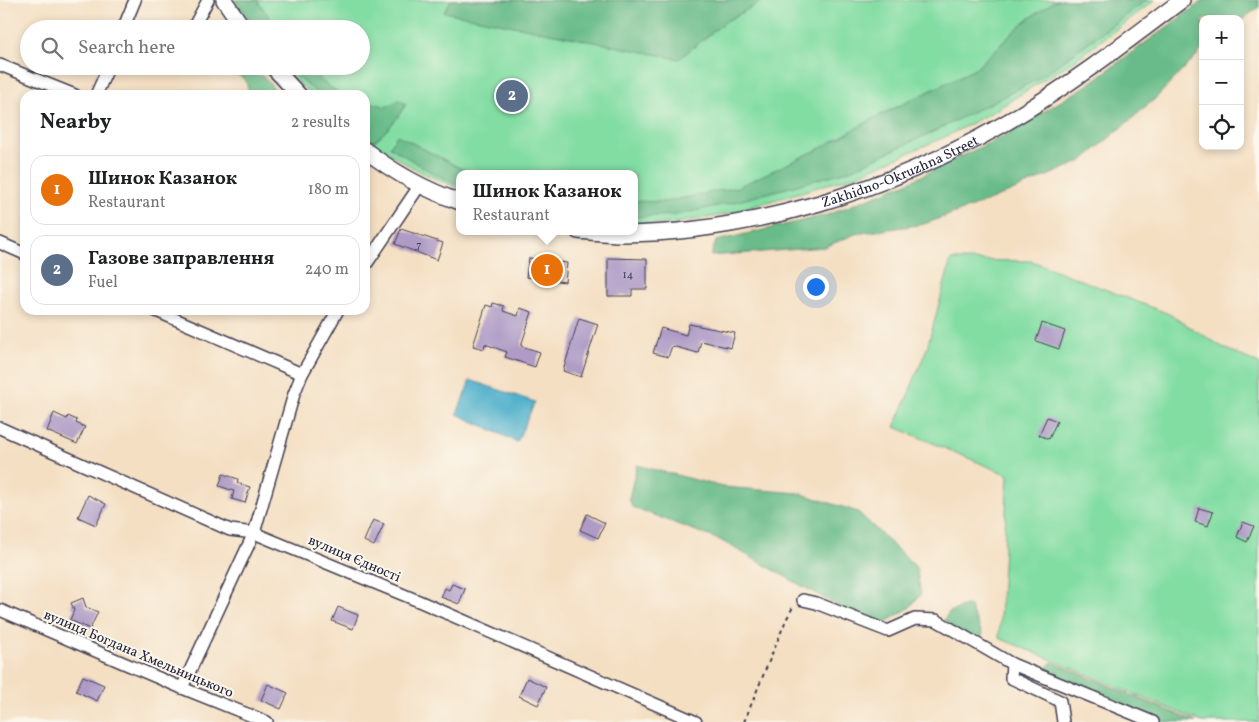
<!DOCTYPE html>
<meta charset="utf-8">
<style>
:root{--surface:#fff;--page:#f2f2f2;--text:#202124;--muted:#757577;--line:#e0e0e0;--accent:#0f766e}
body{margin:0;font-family:Vollkorn,serif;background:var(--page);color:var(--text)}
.controls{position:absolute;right:15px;top:15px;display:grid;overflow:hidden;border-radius:10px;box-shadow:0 2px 8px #0003}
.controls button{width:45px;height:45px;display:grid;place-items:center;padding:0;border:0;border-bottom:1px solid var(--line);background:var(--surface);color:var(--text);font:25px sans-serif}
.you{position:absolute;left:815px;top:286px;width:18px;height:18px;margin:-12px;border:4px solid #fff;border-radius:50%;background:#1a73e8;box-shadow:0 0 0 8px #1a73e833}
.badge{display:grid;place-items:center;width:32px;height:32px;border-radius:50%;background:var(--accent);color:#fff;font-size:16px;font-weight:700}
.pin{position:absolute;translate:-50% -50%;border:2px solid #fff;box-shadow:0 1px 5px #0006}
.popup{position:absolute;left:456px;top:170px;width:182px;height:65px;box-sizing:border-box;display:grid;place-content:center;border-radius:10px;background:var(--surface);filter:drop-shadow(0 1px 4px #0005);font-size:16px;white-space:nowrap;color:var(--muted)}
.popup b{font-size:19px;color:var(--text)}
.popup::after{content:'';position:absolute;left:50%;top:100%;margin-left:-10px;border:10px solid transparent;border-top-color:var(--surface)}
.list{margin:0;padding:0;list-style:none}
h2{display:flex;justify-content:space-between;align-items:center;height:65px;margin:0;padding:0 20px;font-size:21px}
h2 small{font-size:16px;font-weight:400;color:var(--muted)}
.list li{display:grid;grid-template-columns:32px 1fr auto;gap:15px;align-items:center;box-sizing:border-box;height:70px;margin:0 10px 10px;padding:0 10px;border:1px solid var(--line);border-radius:15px}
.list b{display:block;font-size:19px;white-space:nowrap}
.list p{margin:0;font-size:16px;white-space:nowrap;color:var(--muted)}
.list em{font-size:16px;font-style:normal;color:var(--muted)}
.icon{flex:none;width:28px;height:28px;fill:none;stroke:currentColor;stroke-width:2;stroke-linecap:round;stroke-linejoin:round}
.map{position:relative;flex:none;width:1259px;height:722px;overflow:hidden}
.search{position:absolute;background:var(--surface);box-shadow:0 2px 8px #0003;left:20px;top:20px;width:350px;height:55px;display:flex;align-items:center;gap:12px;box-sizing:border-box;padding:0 18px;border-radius:28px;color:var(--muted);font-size:19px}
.panel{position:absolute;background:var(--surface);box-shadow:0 2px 8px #0003;left:20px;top:90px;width:350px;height:225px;border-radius:15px}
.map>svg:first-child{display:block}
</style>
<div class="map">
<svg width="1259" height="722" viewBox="0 0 1259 722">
<rect width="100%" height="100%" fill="#fbf7ec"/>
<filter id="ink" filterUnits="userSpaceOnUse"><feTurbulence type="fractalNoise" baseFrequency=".02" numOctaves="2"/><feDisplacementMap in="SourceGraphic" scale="10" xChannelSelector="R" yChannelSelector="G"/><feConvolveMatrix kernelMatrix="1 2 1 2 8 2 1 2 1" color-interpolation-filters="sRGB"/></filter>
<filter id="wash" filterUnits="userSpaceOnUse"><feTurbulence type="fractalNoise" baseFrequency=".0096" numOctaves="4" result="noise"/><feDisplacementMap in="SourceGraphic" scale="20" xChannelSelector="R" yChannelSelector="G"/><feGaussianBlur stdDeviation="1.12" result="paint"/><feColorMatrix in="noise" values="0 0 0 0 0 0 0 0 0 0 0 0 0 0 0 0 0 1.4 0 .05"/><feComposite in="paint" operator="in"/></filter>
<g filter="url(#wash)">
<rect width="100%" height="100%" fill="#f4dfc3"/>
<g fill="#82dda3" stroke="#52806f">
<path d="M233 0H1155L1078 58 991 113 947 136 855 176 724 215 670 224H635L634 174H460L459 188C426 177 393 158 365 136V95H313L292 77 283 66H361V29H253Z"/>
<path d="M951 260 1032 261 1169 314 1224 348 1259 364V722H1202L999 638 1008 475 895 427 927 348Z"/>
</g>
<g fill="#69bc89" stroke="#466f62">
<path d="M236 0H257L278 29H257Z"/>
<path d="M451 0H765L725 22 679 59 444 12Z"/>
<path d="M1056 0H1147L1038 79 933 132 848 171 735 202 677 215 635 217V201L664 202 738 187 819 149 876 117 975 69 1024 22Z"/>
<path d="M1204 0H1259V7L1240 21V19H1203V49L1156 98 1082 161 991 200 924 224 855 234 825 247 711 256 716 241 827 215 907 183 1007 134 1086 86Z"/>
<path d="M231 66H254L280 95H259L249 92 245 79 232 72Z"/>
<path d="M288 66H314L320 80 342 95H319L297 76Z"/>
<path d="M365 100 386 107 399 100 406 104C397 119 388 131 374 141L365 134Z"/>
<path d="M397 135 462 169 476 174H460L459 185 434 174 390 147Z"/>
<path d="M637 465 723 487 799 493 858 512 916 567 921 594 909 608 888 621 871 622 847 611 720 540 632 507 629 498Z"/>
<path d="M969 605 983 635 968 641 944 620 949 612Z"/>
<path d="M1052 662 1196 722H1162L1042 671Z"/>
</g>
<path fill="#4cafcb" stroke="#376883" d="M470 380 535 402 517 442 457 414Z"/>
<g id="blocks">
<g fill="#af9bc6">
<path d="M401 229 443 243 437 260 395 244Z"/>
<path d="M529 258 567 263 565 282 526 277Z"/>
<path d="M608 258 647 259V289H632V296H608Z"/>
<path d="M493 303 504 306 503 311 518 316 520 308 532 312 521 346 540 352 535 367 505 357 507 352 485 344 484 349 473 346 486 305 492 307Z"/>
<path d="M579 318 598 324 581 377 563 371Z"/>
<path d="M1042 323 1065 331 1059 349 1036 341Z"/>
<path d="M689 324 735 333 731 348 701 341 698 353 672 346 668 357 653 353 661 328 686 335Z"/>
<path d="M54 413 67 419 68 416 77 420 76 423 85 427 77 444 47 431Z"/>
<path d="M1047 417 1057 421 1049 439 1039 435Z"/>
<path d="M223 474 238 479 237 483 250 487 245 503 232 499 234 491 219 486Z"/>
<path d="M88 495 106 504 96 525 78 517Z"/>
<path d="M1199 508 1213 512 1208 526 1195 522Z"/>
<path d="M587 514 605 523 598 538 580 530Z"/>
<path d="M373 520 384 524 374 546 364 541Z"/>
<path d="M1243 522 1254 526 1247 542 1237 537Z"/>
<path d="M452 584 465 589 459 604 441 597 445 588 449 590Z"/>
<path d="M83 598 86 607 98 612 90 629 70 620 74 610 71 603Z"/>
<path d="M338 607 358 615 353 629 332 621Z"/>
<path d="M83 676 104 685 97 701 76 691Z"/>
<path d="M527 678 546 687 538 705 519 696Z"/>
<path d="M268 684 288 693 281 709 261 700Z"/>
</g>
</g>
</g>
<g filter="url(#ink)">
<use href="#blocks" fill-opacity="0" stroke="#423e4f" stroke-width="1"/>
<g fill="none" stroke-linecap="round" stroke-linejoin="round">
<defs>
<g id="minor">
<path d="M123 29 135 0"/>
<path d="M196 29 194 26 208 0"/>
<path d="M0 65 75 95"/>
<path d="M96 95 109 66"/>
<path d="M0 243 25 254"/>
<path d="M365 266 420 185"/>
<path d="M154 310 302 374"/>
<path d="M0 428 230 530 254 533 421 602 696 722"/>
<path d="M803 600 816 603 888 631 915 619 936 620 1012 664 1153 722"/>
<path d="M0 610 182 688 267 722"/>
<path d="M1012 664 1011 678 1060 701 1063 722"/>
<path d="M182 688 254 533 294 394 302 374 338 310"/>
</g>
<g id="major">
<path d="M224 0 244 29"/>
<path d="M272 66 299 95"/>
<path d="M365 150C393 172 426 190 460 202"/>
<path id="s1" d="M578 231C593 232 608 234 623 234 752 233 891 189 1002 125 1065 89 1124 44 1182 0"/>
</g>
</defs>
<use href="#minor" stroke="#423e4f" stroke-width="14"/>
<use href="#major" stroke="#423e4f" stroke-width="18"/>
<path stroke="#423e4f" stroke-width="2" stroke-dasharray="4 4" stroke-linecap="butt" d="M744 722 786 620 794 605"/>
<use href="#minor" stroke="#fff" stroke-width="11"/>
<use href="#major" stroke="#fff" stroke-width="15"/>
</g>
</g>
<g text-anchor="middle" stroke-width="4" stroke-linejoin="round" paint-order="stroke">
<g font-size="11" fill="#45405e">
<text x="419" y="248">7</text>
<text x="628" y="278">14</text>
</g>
<g font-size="14" fill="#22223b" stroke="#fbf7ec">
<text dy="5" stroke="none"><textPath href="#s1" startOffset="331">Zakhidno-Okruzhna Street</textPath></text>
<text transform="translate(355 558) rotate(23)" y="5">вулиця Єдності</text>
<text transform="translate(139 653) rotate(23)" y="5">вулиця Богдана Хмельницького</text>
</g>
</g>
</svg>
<div class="controls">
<button>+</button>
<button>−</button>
<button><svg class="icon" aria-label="locate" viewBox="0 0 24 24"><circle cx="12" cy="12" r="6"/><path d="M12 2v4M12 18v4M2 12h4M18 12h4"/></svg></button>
</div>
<div class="you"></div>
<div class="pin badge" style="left:547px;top:270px;background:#e8710a">1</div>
<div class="popup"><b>Шинок Казанок</b>Restaurant</div>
<div class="pin badge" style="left:512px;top:96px;background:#5c6f8a">2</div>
<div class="search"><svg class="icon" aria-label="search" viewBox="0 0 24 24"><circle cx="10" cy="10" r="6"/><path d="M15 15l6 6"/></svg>Search here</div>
<section class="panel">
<h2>Nearby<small>2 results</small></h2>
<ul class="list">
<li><span class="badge" style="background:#e8710a">1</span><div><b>Шинок Казанок</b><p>Restaurant</p></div><em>180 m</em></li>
<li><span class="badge" style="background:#5c6f8a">2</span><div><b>Газове заправлення</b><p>Fuel</p></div><em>240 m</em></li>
</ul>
</section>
</div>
